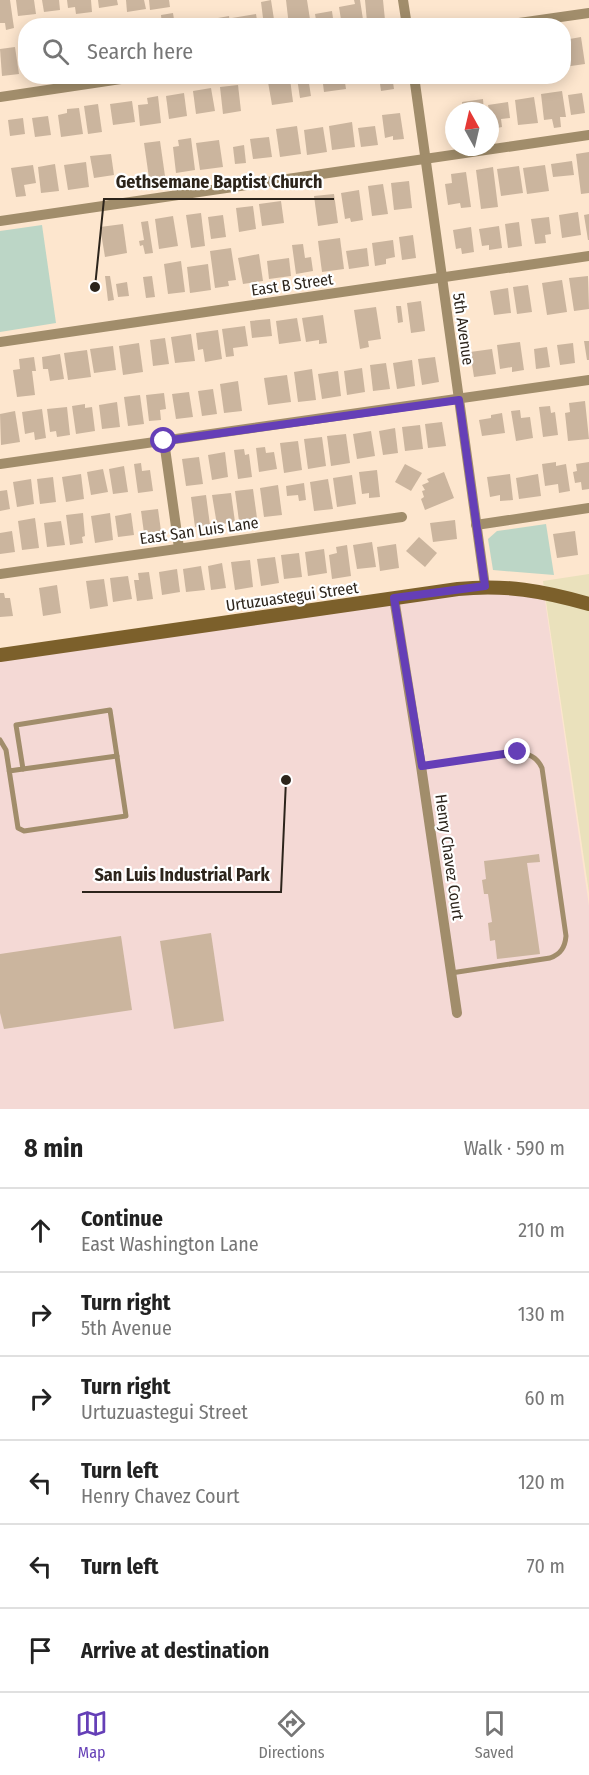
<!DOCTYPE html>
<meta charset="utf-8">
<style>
:root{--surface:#fff;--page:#f6f6f6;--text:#222;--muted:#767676;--line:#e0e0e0;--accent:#653fb7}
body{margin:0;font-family:"Fira Sans Condensed",sans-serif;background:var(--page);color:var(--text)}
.compass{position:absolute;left:445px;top:102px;width:54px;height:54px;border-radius:50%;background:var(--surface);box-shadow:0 3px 15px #0003;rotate:352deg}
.stop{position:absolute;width:18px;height:18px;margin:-14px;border:4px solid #653fb7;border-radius:50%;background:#fff}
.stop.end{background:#653fb7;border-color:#fff;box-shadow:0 2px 6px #0008}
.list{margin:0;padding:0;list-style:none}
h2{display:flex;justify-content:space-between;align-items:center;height:78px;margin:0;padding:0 24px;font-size:26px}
h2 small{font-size:20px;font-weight:400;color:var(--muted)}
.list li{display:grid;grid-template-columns:39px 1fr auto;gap:18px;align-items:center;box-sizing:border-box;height:84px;padding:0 24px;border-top:2px solid var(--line)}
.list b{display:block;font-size:22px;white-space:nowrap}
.list p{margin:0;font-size:20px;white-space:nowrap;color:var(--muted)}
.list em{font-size:20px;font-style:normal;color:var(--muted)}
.icon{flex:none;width:33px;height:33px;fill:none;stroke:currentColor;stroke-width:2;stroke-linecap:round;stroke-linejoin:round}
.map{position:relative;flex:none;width:589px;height:1109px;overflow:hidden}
.search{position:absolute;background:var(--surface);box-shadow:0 3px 15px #0003;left:18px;right:18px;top:18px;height:66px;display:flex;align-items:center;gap:15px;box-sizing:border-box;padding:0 21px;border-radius:24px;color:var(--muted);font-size:22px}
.sheet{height:582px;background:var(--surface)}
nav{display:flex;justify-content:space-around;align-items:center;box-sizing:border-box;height:84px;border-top:2px solid var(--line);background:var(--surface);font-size:16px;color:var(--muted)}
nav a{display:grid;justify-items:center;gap:3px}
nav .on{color:var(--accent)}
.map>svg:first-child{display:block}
</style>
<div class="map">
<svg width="589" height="1109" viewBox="0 0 589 1109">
<rect width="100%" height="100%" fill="#fde6ce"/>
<path fill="#f4d9d5" d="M458 589 544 593 589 906V1109H0V655Z"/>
<g fill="#bcd6c6">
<path d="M42 225 56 323 0 332V231Z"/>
<path d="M546 524 554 575 493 570 488 539 497 531Z"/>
</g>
<path fill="#eae1bc" d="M589 574V893L543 581Z"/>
<g fill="#cbb59e">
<path d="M0 0H10L14 28 6 30 5 23H0Z"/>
<path d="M16 0H34L36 14 18 16Z"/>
<path d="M42 0H59L60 10 44 12Z"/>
<path d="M67 0H91L92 12 76 14 75 7 68 8Z"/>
<path d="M98 0H117L118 5 99 8Z"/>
<path d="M126 0H144L146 9 127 12Z"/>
<path d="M149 0H169L170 7 150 10Z"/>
<path d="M271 0 275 26H264L261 2Z"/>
<path d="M286 0H307L311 26H289Z"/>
<path d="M354 0H360L364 26H342L339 7 355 4Z"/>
<path d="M365 0H383L385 20 367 22Z"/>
<path d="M332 11 334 26H317L315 14Z"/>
<path d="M173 13 175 26H162L161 15Z"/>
<path d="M256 14 258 26H233L232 18Z"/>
<path d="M229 16 230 26H208L207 20Z"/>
<path d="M581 37 585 64 564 67V40Z"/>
<path d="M26 44V68H24L21 45Z"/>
<path d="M15 47 19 74 2 76 0 49Z"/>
<path d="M322 76H344L346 89 324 92Z"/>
<path d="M379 76H392L394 89 381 91Z"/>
<path d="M430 76H453V81L431 84Z"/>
<path d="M458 76H477L478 79 459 82Z"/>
<path d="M484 76H511V78L485 82Z"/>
<path d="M308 77 311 96 300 98 297 78Z"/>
<path d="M290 79 293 102 272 105 268 82Z"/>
<path d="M238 85 241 111 223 114 220 87Z"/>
<path d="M211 88 215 111 196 114 193 91Z"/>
<path d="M562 91 566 117H560L561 127 554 128 552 119 544 120 541 94Z"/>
<path d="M184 93 187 116 169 119 166 96Z"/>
<path d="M582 93 585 113 571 115 568 95Z"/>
<path d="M158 96 161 123 140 126 138 105 148 104 147 98Z"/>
<path d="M534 97 538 123 518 125 515 100Z"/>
<path d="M483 99 484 111H463L462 102Z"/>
<path d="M132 101 135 122 113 125 110 104Z"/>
<path d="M508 102 510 118 501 119 502 127 492 129 488 105Z"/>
<path d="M98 104 102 132 88 134 84 106Z"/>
<path d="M79 108 83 134 61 137 58 115 67 113V109Z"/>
<path d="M400 113 404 139 393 140V136L385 138 382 115Z"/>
<path d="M48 116 51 135 35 137 32 118Z"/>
<path d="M23 118 25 134 10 136 8 120Z"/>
<path d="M352 122 355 147 332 150 329 126Z"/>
<path d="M297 126 301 154 280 157 276 129Z"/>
<path d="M375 126 378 145 361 147 358 128Z"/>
<path d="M323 127 327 152 307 155 304 130Z"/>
<path d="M269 137 272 157 253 159 250 139Z"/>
<path d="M191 138 195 170 176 173 173 147 179 146 178 140Z"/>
<path d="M219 140 223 167 200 170 196 143Z"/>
<path d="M160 141 165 176 149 178 144 143Z"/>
<path d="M244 145 246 163 235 164 233 147Z"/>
<path d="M589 152V193L581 194 576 154Z"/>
<path d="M111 154 114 175 94 178 90 156Z"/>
<path d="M572 161 574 175 553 177 551 164Z"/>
<path d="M86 162 89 187 68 190 64 165Z"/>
<path d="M55 164 59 191 41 193 38 167Z"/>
<path d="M33 165 36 183 24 185 26 196 16 197 11 168Z"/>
<path d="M545 165 549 191 527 194 523 168Z"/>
<path d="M519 166 523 193 501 196 497 169Z"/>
<path d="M493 167 498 207 481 209 476 170Z"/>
<path d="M466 172 471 207 461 208 460 203 448 205 445 184 452 183 451 174Z"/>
<path d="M409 181 412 208 394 210 391 183Z"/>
<path d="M383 184 388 214 372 216 368 186Z"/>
<path d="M359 190 363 220 351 222 350 218 345 219 341 193Z"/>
<path d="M334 194 338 223 318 226 314 196Z"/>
<path d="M281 201 284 223 262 226 259 204Z"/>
<path d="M253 206 256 229 239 232 236 208Z"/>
<path d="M578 212 581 235 562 238 559 215Z"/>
<path d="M201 213 205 246 191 248 186 215Z"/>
<path d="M589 214V240H588L584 215Z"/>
<path d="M223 215 226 237 211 239 208 217Z"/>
<path d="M173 216 178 246 159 249 155 219Z"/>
<path d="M549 217 551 234 545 235 546 243 535 244 531 219Z"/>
<path d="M148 221 153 253 145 254 143 245 140 246 139 241 144 240 141 222Z"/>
<path d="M519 222 522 246 508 248 505 224Z"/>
<path d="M123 224 127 253 105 257 100 227Z"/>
<path d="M499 226 502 248 489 250V245L482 246 479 229Z"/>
<path d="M471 227 474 252 462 254 461 248 456 249 453 230Z"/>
<path d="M413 235 416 258 402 260 399 237Z"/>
<path d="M340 238 344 269 322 272 318 241Z"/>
<path d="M393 240 395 257 386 259V264L375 266 372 243Z"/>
<path d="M303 244 305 258 311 257 313 271 296 274 292 245Z"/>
<path d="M231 248 236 280 228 281 229 286 215 288 210 251Z"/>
<path d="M367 248 369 266 349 269 346 251Z"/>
<path d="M259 254 263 281 243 284 238 258Z"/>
<path d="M289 258 291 276 269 279 267 261Z"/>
<path d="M181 261 185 292 168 294 164 264Z"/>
<path d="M208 264 211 290 190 293 187 267Z"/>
<path d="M105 276H110L114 300 108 301Z"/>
<path d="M152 276 155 297 146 298 143 277Z"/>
<path d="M588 276 589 309 574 311 569 278Z"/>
<path d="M562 280 567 312 547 315 542 283Z"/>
<path d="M127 282 129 296 118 297 116 284Z"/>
<path d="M528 285 532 312 517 314 513 287Z"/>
<path d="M508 288 511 313 494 315 490 291Z"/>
<path d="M421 301 425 331 411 333 407 303Z"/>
<path d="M396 306H401L403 322 398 323Z"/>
<path d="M376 307 381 339 368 341 369 347 360 349 354 310Z"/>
<path d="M323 315 327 343 319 344V340L306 342 302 318Z"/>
<path d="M297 318 301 341 279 344 276 321Z"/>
<path d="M270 319 272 336 252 338 250 321Z"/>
<path d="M245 326 248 346 233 348 234 356 226 357 222 329Z"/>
<path d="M218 330 222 359 205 362 203 349 198 350 196 333Z"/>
<path d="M191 334 195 361 175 363 171 337Z"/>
<path d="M165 338 169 364 153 366 150 340Z"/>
<path d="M584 341H589V360H587Z"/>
<path d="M520 342 524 370 512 372V367L500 369 497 345Z"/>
<path d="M139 343 143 372 123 375 119 346Z"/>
<path d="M573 343 575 363 560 365 557 345Z"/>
<path d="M113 346 116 370 94 373 90 349Z"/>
<path d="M547 347 550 367 536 369 534 349Z"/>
<path d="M492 349 496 374 474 377 470 352Z"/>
<path d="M87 350 91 377 68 380 64 353Z"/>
<path d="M60 354 64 379 50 381 48 369H43L42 357Z"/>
<path d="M34 357 36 371H32L35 395 17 397 13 370 20 369 19 359Z"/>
<path d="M435 357 439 382 422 385 418 359Z"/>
<path d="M412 360 415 386 397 389 393 363Z"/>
<path d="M386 363 390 389 373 391 370 365Z"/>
<path d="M362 368 365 392 347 395 344 371Z"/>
<path d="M312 369 316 400 298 402 294 372Z"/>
<path d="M338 371 341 396 322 399 318 374Z"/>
<path d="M287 375 291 402 268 405 264 378Z"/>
<path d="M238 381 242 411 224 413 220 384Z"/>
<path d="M213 389 217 414 202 416 198 391Z"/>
<path d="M189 392 193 417 176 419 172 394Z"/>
<path d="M164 393 166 409 160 410 161 420 149 421 146 395Z"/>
<path d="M140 395 144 424 128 426 124 397Z"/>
<path d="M585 401 589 439 568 441 565 413 570 412 569 403Z"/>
<path d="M117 402 120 427 102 429 99 405Z"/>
<path d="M85 404V408L92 407 95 431 76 434 72 406Z"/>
<path d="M550 406 551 413 555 412 558 435 543 437 539 407Z"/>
<path d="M67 407 70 435 57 437 56 431 50 432 47 409Z"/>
<path d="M42 409 46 438 35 440 34 432 25 434 22 412Z"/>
<path d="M520 410 521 418 530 417 533 438 516 441 511 411Z"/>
<path d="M15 411 20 442 1 445 0 414Z"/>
<path d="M502 413 505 433 482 436 479 420 491 418V415Z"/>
<path d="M442 422 446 446 428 448 425 424Z"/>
<path d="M420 425 423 449 405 451 402 427Z"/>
<path d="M395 428 398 453 383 455 379 431Z"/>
<path d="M371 431 375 456 357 459 353 434Z"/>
<path d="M346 434 350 463 331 466 327 436Z"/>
<path d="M322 437 326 466 308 469 304 439Z"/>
<path d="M298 441 302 470 284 473 280 443Z"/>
<path d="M265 447 266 453 274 452 277 469 259 472 256 448Z"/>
<path d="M244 449 245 455 249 454 252 477 238 479 234 450Z"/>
<path d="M225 452 228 477 212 480 208 455Z"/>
<path d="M199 457 203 484 186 486 182 459Z"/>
<path d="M556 462V466L566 464 570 491 559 493 558 484 545 486 542 464Z"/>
<path d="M589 462V489L582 490 581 482 575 483 573 472 577 471 576 464Z"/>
<path d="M141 463 142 471 150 470 153 491 138 493 134 464Z"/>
<path d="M405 464 422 473 411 491 395 482Z"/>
<path d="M124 466 128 492 113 494 109 469Z"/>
<path d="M103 469 108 492 91 495 87 472Z"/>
<path d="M377 470 380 497 369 498V493L362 494 359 472Z"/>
<path d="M444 472 454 498 425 510 421 499 424 497 422 491 425 490 422 485 429 482 427 479Z"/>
<path d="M81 474 84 499 66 502 62 477Z"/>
<path d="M510 474 513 500 500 501V495L490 497 487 477Z"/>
<path d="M538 474 541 496 519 499 516 478Z"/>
<path d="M352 475 356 504 337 507 333 478Z"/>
<path d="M53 477 56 502 40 504 37 479Z"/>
<path d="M31 479 34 504 17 507 13 482Z"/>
<path d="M328 479 333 509 314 511 310 482Z"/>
<path d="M304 483 306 500 299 501 298 495 287 496 286 486Z"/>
<path d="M278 485 282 515 264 517 260 488Z"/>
<path d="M253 489 257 518 239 521 235 491Z"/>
<path d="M7 490 10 509 0 511V491Z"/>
<path d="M231 493 235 522 217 525 212 495Z"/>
<path d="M206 495 210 525 195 527 191 497Z"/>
<path d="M158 509 161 531 144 533 141 511Z"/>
<path d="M83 513 85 536 82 537 83 543 70 545 66 515Z"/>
<path d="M110 513 113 540 95 543 91 516Z"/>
<path d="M131 513 134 535 118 537 115 516Z"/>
<path d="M35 518 39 548 22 550 18 521Z"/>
<path d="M455 520 457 539 433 542 430 523Z"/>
<path d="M61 521 65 545 47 547 44 523Z"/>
<path d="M12 531 15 552 0 554V533Z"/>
<path d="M575 531 578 555 557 558 553 534Z"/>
<path d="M419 537 437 553 425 567 406 551Z"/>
<path d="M372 542 376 567 357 569 353 545Z"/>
<path d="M396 544 399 568 380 571 377 547Z"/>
<path d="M347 545 351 576 332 579 329 555 337 553 336 547Z"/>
<path d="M324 549 327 573 308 576 305 552Z"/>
<path d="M299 553 302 577 284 579 281 555Z"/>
<path d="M275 557 279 583 261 586 257 559Z"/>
<path d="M250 560 253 587 235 590 231 562Z"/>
<path d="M222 563 226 588 211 590 208 566Z"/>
<path d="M201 566 205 590 186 592 183 569Z"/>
<path d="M177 569 180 592 162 595 159 572Z"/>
<path d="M149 572 153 599 137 601 134 580H139L138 573Z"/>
<path d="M128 576 132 599 113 602 110 578Z"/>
<path d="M104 579 108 606 90 609 86 581Z"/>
<path d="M57 585 61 613 43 616 39 588Z"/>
<path d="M0 593H4L5 598H10L13 616 0 617Z"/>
<path d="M539 854 540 862 527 863 540 954 497 959 495 940 490 941 488 923 492 922 488 894H484L482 880 486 879 484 861Z"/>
<path d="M211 933 224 1021 174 1029 160 941Z"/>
<path d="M121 936 132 1010 4 1029 0 1013V954Z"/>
</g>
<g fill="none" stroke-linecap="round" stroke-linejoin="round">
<g stroke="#a18d6b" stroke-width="5">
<path d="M0 740 6 750 18 828 24 831 126 816 110 710 16 725 23 769 9 771"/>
<path d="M421 766 518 752C529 754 537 757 542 768L566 936C565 947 561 954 550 958L451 973"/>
<path d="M23 769 117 756"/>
</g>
<g stroke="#a18d6b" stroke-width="10">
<path d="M403 0 407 26"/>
<path d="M498 26 589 13"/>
<path d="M414 76 485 586"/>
<path d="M0 97 141 76"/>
<path d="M0 221 589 135"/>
<path d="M0 342 589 256"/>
<path d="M164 441 179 548"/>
<path d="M0 464 589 380"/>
<path d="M476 525 589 508"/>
<path d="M0 574 402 517"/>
<path d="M394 598 421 766 457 1013"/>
</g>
<path stroke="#7c602b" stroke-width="14" d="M0 655 458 589C505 584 543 591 589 604"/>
</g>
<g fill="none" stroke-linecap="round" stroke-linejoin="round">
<path stroke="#653fb7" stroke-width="8" d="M164 441 459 400 485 586 394 598 422 766 518 752"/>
</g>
<g text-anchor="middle" stroke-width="4.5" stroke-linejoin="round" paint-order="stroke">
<g font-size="16" fill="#2c241b" stroke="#fff">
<text transform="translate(292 284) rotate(-8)" y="6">East B Street</text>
<text transform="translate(464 329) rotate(82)" y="6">5th Avenue</text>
<text transform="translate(199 530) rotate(-8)" y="6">East San Luis Lane</text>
<text transform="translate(292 596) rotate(-8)" y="6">Urtuzuastegui Street</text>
<text transform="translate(450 857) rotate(82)" y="6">Henry Chavez Court</text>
</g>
</g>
<path fill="none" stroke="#2c241b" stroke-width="2" d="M95 287L104 199H334M286 780L281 892H82"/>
<g fill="#2c241b" stroke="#fff" stroke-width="2">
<circle cx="95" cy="287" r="6"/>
<circle cx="286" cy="780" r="6"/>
</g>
<g font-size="18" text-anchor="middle" font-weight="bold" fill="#2c241b" stroke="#fff" stroke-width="4.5" stroke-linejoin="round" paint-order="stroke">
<text x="219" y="188">Gethsemane Baptist Church</text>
<text x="182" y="881">San Luis Industrial Park</text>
</g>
</svg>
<svg class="compass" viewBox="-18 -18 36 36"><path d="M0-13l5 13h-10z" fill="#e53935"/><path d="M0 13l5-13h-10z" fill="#767676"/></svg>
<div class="stop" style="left:164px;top:441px"></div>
<div class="stop end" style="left:518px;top:752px"></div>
<div class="search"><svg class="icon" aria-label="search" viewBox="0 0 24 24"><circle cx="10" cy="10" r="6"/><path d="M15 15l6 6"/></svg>Search here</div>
</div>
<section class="sheet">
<h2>8 min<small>Walk · 590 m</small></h2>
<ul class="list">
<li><svg class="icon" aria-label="ahead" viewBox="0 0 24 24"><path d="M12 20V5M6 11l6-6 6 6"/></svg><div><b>Continue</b><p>East Washington Lane</p></div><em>210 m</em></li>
<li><svg class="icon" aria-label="right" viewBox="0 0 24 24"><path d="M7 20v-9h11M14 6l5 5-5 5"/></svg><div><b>Turn right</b><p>5th Avenue</p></div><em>130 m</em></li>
<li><svg class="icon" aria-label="right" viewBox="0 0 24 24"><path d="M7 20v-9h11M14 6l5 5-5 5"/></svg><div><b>Turn right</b><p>Urtuzuastegui Street</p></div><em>60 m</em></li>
<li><svg class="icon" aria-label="left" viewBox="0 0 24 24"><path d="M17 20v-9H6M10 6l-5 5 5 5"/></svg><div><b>Turn left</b><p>Henry Chavez Court</p></div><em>120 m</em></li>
<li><svg class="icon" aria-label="left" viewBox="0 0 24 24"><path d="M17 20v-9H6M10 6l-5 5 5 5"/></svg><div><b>Turn left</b></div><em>70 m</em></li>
<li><svg class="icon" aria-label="arrive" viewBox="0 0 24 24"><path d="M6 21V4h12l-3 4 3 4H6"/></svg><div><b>Arrive at destination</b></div></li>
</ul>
</section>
<nav>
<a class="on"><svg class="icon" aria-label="map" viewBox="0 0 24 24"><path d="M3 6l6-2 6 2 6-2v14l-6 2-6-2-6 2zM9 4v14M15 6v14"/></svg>Map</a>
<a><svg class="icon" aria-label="directions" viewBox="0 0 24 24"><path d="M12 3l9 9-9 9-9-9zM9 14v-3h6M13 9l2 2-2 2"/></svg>Directions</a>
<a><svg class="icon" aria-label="saved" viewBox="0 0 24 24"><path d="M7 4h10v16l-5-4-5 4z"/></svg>Saved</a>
</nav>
